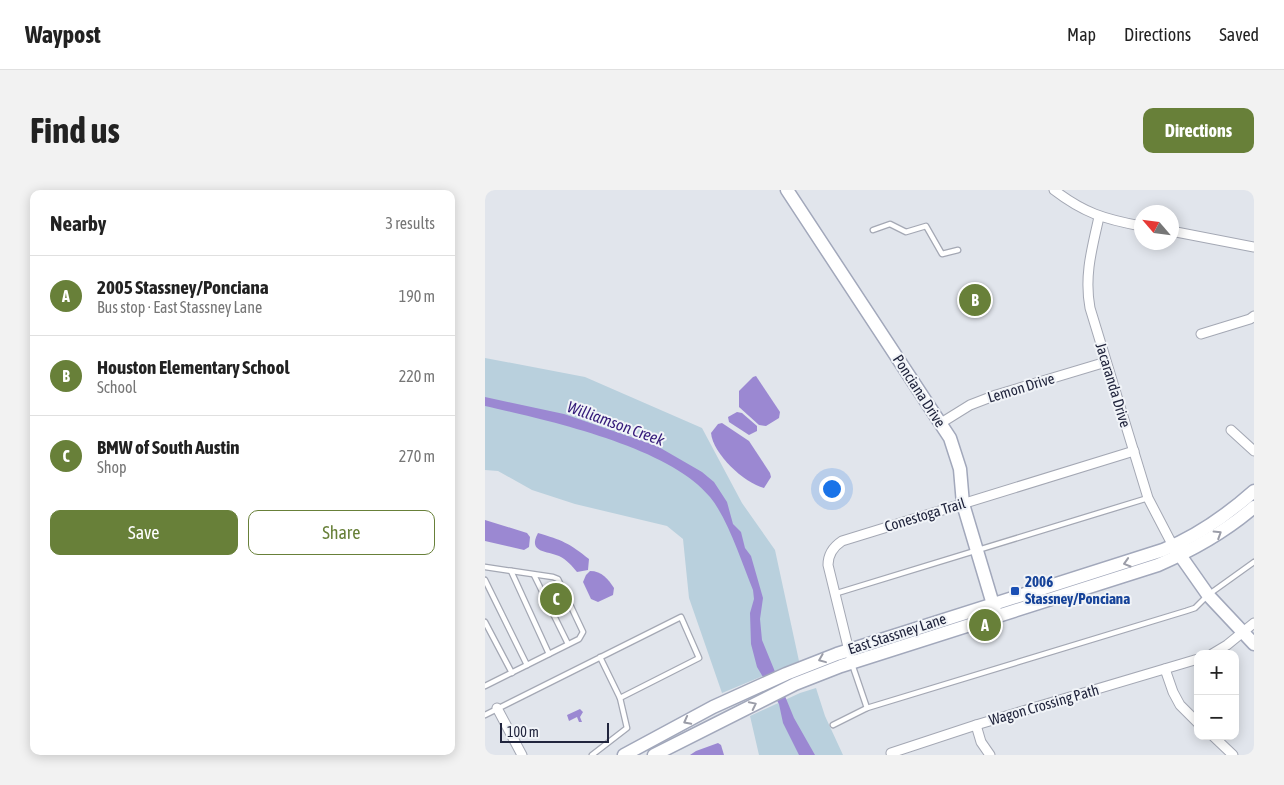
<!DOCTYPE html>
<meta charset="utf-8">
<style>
:root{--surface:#fff;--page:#f2f2f2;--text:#222;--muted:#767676;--line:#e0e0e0;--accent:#688039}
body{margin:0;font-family:"Asap Condensed",sans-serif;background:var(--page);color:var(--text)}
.controls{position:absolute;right:15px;bottom:15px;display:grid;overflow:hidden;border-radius:10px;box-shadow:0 2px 12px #0003}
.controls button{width:45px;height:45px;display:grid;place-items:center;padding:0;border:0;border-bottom:1px solid var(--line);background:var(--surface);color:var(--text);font:25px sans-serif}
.compass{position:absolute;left:649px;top:15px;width:45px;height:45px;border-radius:50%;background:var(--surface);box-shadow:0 2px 12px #0003;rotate:298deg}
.scale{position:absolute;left:15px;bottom:12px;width:109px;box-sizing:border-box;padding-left:5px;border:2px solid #21253d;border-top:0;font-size:14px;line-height:18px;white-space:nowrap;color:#21253d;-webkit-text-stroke:4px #f1f4f8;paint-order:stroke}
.you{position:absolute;left:346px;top:298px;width:18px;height:18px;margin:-12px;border:4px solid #fff;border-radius:50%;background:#1a73e8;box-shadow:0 0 0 8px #1a73e833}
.badge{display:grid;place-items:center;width:32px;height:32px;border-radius:50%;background:var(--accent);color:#fff;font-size:16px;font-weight:700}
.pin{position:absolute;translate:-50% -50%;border:2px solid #fff;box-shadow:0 1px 5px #0006}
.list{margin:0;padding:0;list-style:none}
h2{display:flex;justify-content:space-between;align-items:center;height:65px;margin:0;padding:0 20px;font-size:21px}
h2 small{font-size:16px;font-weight:400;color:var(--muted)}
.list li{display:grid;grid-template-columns:32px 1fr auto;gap:15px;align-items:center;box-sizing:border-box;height:80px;padding:0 20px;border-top:1px solid var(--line)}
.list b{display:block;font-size:19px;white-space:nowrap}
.list p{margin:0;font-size:16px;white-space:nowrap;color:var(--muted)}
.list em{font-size:16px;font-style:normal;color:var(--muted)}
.actions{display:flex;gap:10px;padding:15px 20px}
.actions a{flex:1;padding:11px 0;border:1px solid var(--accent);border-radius:10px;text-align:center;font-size:18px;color:var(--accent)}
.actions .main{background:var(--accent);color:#fff}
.map{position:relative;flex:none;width:769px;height:565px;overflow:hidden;border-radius:10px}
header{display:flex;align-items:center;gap:30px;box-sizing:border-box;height:70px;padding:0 25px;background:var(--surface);border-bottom:1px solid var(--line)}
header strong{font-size:24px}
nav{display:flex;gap:28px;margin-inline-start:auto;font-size:18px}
.intro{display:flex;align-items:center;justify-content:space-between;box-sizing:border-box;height:120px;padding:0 30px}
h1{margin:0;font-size:35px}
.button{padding:12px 22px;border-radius:10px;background:var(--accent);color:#fff;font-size:18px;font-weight:700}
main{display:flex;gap:30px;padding:0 30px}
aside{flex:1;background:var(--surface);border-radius:10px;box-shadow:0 2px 12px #0003}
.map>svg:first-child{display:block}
</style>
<header>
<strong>Waypost</strong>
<nav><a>Map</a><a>Directions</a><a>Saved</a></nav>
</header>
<div class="intro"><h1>Find us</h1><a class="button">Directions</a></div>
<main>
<aside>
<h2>Nearby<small>3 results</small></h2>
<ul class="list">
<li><span class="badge">A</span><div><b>2005 Stassney/Ponciana</b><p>Bus stop · East Stassney Lane</p></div><em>190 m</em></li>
<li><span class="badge">B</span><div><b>Houston Elementary School</b><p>School</p></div><em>220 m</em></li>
<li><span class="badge">C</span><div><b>BMW of South Austin</b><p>Shop</p></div><em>270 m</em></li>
</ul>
<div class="actions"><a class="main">Save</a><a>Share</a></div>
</aside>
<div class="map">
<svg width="769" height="565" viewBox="0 0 769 565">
<rect width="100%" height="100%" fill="#e1e5ec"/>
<g fill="#b9d0dd">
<path d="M0 168 100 187 217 238 257 313 290 360 314 471 237 503 204 408 198 349 182 336 90 314 47 300 13 281 0 280Z"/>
<path d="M331 498 340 526 358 565H274L265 526 315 503Z"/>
</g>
<g fill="#9b88d2">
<path d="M271 186 295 222 294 228 281 236 274 235 254 217V201L268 187Z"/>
<path d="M0 207 79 224 172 256 217 282 229 292 242 312 248 334 256 342 260 358 266 366 278 408 275 429 277 450 309 528 330 565H314L298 533 294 514 272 477 266 454 265 423 269 409 268 400C257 373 243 329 225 307 185 257 62 230 0 216Z"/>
<path d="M252 222 257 223 272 236V241L264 245 244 232 243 227Z"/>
<path d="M237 233 264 251 285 283 286 287 279 298C259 293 228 264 226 243L233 234Z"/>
<path d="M0 330 42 343 45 347 44 357 39 360 0 351Z"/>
<path d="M53 343C77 350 84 353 104 369L103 380 92 382C87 376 82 370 74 366 63 361 42 363 53 343Z"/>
<path d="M105 381C117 381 123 389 129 398L128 405 113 412 106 409 98 392 101 385Z"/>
<path d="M95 519 98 522 95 527 97 532H94L92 527 84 531 82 525Z"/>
<path d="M233 553 236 555 239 565H205L211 561Z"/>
</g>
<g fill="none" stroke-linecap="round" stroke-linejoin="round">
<defs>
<g id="lane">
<path d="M388 40 405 34 421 42 441 36 457 64 473 60"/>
<path d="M0 377 68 387 73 389 98 442 94 449 0 496"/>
<path d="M26 381 64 464"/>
<path d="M49 385 83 454"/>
<path d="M0 390 42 475"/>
<path d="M349 404 663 308"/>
<path d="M0 432 27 483"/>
<path d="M367 474 382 518"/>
<path d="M0 525 196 427 214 468 135 508 115 467"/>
<path d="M348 535 382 518 701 421 710 418 723 405 769 372"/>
<path d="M107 565 142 538 135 508"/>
</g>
<g id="street">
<path d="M569 0C599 23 619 29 656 36"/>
<path d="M614 27C607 58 599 86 605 118L663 308 688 356"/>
<path d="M686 41 769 57"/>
<path d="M716 144 765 129 769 126"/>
<path d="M456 233 485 215 511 205 621 172"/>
<path d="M746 240 769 261"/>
<path d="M727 464 742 455 769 433"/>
<path d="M365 465 343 375C343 364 348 357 357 351L649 261"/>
<path d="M680 479 688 502 695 515 713 533"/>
<path d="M12 518 37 565"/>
<path d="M491 535 496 552 505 565"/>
<path d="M728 546 748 565"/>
<path d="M407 565 406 563 491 535 713 469"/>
</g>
<g id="secondary">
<path d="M302 0 465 248 475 279 478 314 510 421"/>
<path d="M690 358 723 405 769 454"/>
<path d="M139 565 228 517 301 484 352 464 678 360C712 346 742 325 769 301"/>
<path d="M169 565 310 494 356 476 673 375C708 360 740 342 769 317"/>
</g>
</defs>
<use href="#lane" stroke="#a4a8b4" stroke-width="7"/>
<use href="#street" stroke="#a4a8b4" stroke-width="11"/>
<use href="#secondary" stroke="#a2a8bb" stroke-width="15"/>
<use href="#lane" stroke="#fff" stroke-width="4.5"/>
<use href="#street" stroke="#fff" stroke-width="9"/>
<use href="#secondary" stroke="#fff" stroke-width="12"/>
</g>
<defs><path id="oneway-chevron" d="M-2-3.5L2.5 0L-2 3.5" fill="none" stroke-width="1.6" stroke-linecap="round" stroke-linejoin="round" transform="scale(1.25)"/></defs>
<g stroke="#9b9da8">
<use href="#oneway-chevron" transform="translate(733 344) rotate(-32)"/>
<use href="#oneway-chevron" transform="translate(642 373) rotate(163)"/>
<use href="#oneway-chevron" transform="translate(337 469) rotate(158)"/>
<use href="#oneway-chevron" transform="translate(268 515) rotate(-26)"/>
<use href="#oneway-chevron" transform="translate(202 531) rotate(152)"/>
</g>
<rect fill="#1a4fb4" stroke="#f1f4f8" stroke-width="2" x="525" y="396" width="10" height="10" rx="2.5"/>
<g text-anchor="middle" stroke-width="4" stroke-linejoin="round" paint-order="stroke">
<g font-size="15" fill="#21253d" stroke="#f1f4f8">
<text transform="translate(628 195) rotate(73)" y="5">Jacaranda Drive</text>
<text transform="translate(536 198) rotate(-17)" y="5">Lemon Drive</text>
<text transform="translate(434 201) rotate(57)" y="5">Ponciana Drive</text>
<text transform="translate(440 325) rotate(-17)" y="5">Conestoga Trail</text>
<text transform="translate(412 444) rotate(-18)" y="5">East Stassney Lane</text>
<text transform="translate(559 515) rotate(-16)" y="5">Wagon Crossing Path</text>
</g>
<g font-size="15" font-weight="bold" fill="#164399" stroke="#f1f4f8" text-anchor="start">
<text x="540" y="397">2006<tspan x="540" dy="17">Stassney/Ponciana</tspan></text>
</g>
<g font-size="16" font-style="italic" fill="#341a79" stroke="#f1f4f8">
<text transform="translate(131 233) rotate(20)" y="6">Williamson Creek</text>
</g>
</g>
</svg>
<div class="controls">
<button>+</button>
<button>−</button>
</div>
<svg class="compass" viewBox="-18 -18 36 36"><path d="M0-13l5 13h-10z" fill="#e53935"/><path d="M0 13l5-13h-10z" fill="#767676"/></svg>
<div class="scale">100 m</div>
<div class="you"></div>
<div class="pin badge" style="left:500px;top:435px">A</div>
<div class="pin badge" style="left:490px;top:110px">B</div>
<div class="pin badge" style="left:71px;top:409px">C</div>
</div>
</main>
